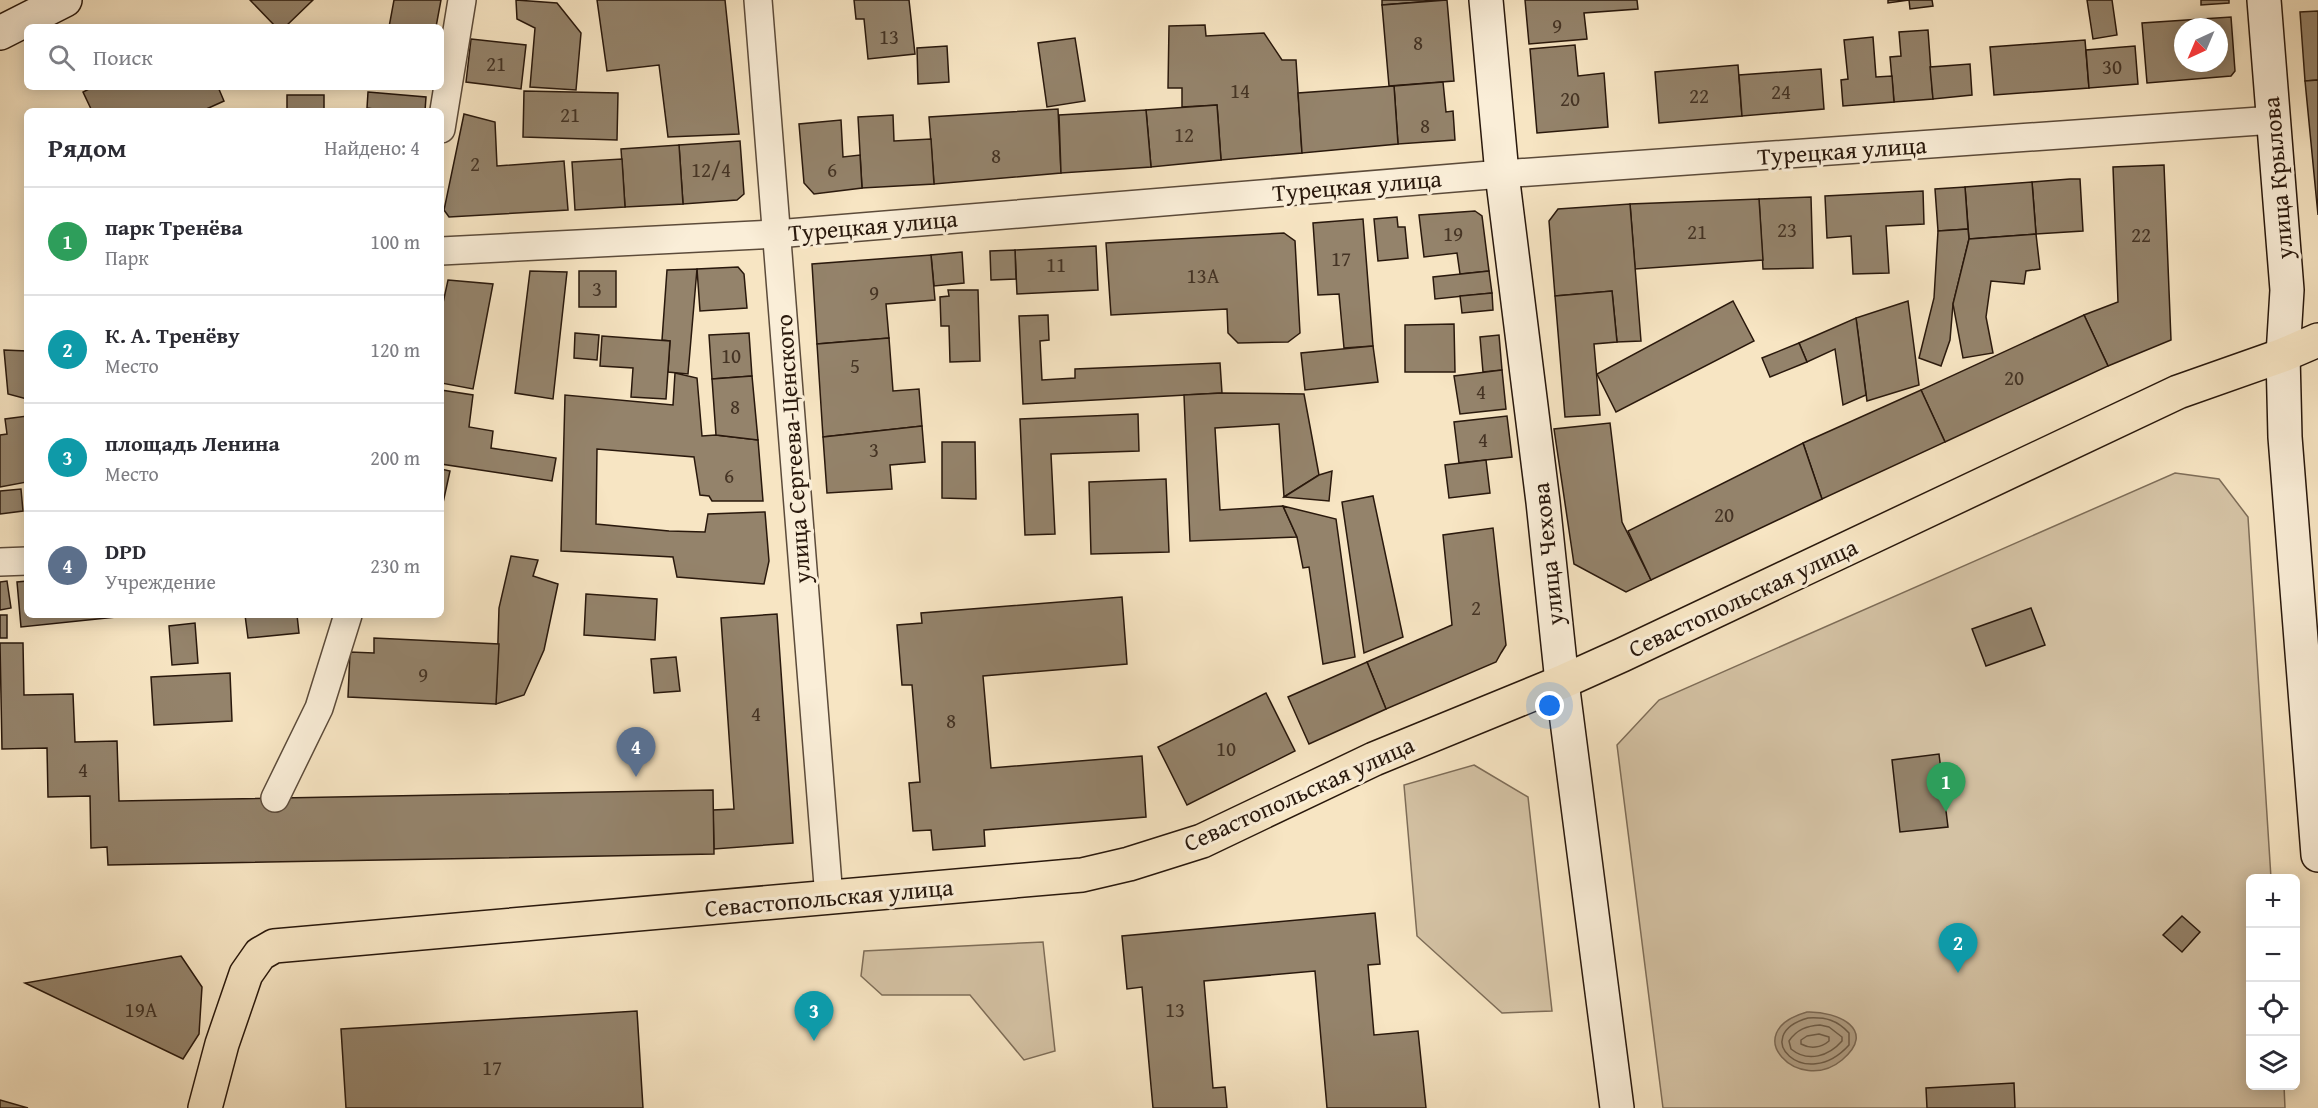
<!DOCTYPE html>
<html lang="ru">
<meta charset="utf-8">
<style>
:root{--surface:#fff;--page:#f2f2f3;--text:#2b2b33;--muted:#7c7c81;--line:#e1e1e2;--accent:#8f2418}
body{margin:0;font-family:"Gentium Book Plus",serif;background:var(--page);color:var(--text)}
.controls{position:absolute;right:18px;bottom:18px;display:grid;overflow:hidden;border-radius:9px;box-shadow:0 3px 15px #0003}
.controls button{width:54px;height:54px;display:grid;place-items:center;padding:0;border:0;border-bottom:2px solid var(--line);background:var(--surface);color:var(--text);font:30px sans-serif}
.compass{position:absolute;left:2174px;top:18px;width:54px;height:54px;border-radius:50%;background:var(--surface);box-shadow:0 3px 15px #0003;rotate:224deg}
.you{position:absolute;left:1550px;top:706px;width:21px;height:21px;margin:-15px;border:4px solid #fff;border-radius:50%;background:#1a73e8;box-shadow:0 0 0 9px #1a73e833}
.badge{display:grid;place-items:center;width:39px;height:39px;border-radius:50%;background:var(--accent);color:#fff;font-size:20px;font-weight:700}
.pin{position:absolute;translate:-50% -50px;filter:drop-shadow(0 2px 3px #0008)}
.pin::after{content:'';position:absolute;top:32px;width:21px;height:18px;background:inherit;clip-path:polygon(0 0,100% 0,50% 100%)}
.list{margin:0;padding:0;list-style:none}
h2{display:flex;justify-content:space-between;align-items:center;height:78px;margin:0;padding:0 24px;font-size:26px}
h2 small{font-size:20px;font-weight:400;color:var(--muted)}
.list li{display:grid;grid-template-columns:39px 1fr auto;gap:18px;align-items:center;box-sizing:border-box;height:108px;padding:0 24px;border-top:2px solid var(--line)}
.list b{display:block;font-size:22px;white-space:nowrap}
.list p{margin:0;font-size:20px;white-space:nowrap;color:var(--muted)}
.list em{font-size:20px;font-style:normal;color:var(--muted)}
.icon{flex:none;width:33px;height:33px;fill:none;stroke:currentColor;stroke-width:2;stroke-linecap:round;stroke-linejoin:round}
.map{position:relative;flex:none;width:2318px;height:1108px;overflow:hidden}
.search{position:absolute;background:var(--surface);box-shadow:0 3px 15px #0003;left:24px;top:24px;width:420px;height:66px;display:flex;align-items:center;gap:15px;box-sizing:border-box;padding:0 21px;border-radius:9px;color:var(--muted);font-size:22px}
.panel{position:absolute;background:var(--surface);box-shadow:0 3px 15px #0003;left:24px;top:108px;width:420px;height:510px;border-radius:9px}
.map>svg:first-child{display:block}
</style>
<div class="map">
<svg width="2318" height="1108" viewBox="0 0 2318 1108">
<rect width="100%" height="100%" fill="#f7e5c3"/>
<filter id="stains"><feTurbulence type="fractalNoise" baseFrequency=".00333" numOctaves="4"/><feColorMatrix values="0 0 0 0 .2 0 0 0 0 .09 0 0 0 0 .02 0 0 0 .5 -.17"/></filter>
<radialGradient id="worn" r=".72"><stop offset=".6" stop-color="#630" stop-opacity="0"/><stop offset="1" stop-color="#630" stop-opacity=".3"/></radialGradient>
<g fill="#d4c2a4" stroke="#7e6d58" stroke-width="1.5">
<path d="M2175 473 2219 479 2248 517 2271 878H2250V1086H2284L2285 1108H1663L1617 745 1659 700Z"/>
<path d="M1474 765 1528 797 1552 1011 1502 1013 1417 936 1404 785Z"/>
<path d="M1043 942 1055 1051 1024 1060 970 995H882L861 976 864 951Z"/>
</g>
<path fill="#b19f85" stroke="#7b6955" stroke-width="1.5" d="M1807 1012C1838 1011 1878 1030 1842 1060 1799 1096 1736 1032 1807 1012Z"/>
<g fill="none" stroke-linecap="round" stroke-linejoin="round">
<g stroke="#6d5c48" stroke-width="1.5">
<path d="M1808 1018C1826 1017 1837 1020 1849 1033V1045C1805 1094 1748 1035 1808 1018Z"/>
<path d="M1820 1025 1829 1027 1842 1037V1041C1829 1056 1808 1063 1791 1049L1789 1041C1797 1029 1807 1026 1820 1025Z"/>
<path d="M1819 1034 1829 1037V1041C1821 1048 1810 1049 1801 1044V1040L1807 1036Z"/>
</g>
</g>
<g fill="#94836b" stroke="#29180c" stroke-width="1.5" fill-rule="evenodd">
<path d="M250 0H313L285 27H276Z"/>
<path d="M394 0H441L436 27H389Z"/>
<path d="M516 0 557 3 581 33 576 90 530 87 535 28 517 19Z"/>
<path d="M597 0H725L739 134 668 137 659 65 607 71Z"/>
<path d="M854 0H909L915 54 868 59 864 19H856Z"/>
<path d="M1382 0H1445L1382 5Z"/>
<path d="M1447 0 1454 81 1389 86 1382 5Z"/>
<path d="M1525 0H1637L1638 9 1584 13 1587 39 1529 44Z"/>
<path d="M1888 0H1932L1933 6 1910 9 1909 0 1888 3Z"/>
<path d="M2087 0H2112L2117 35 2093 39Z"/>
<path d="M2201 0H2229V3L2201 5Z"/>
<path d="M2318 11V80L2305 81 2300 12Z"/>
<path d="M2231 17 2235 71 2231 76 2147 83 2142 23ZM2183 27H2219V63H2183Z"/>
<path d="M1205 25 1206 36 1264 33 1282 60H1296L1302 153 1221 160 1217 105 1182 107V88H1168L1169 26Z"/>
<path d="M1928 30 1933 99 1894 102 1890 57 1901 56 1899 32Z"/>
<path d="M1873 37 1876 77 1892 76 1894 102 1843 106 1841 80 1848 79 1844 40Z"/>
<path d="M1075 38 1085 101 1047 107 1038 43Z"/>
<path d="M471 39 526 45 521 89 466 82Z"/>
<path d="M2085 40 2089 88 1994 95 1990 47Z"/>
<path d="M1575 45 1578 76 1604 73 1608 127 1537 133 1530 49Z"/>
<path d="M947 46 949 82 918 84 917 48Z"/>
<path d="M2135 46 2138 84 2089 88 2086 50Z"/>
<path d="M1970 64 1972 95 1933 99 1930 67Z"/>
<path d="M1738 65 1742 116 1659 123 1655 72Z"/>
<path d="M1821 69 1824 109 1742 116 1739 75Z"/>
<path d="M2318 80V215L2305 81Z"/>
<path d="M1443 82 1446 112 1453 111 1455 140 1398 144 1394 86Z"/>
<path d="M1394 86 1398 144 1302 153 1298 93Z"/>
<path d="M93 87H218L224 101 202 111H92L83 92Z"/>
<path d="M524 91 618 93 617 140 523 137Z"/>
<path d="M368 92 426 97 425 111H386L367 108Z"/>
<rect x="287" y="95" width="37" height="16"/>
<path d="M1217 105 1221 160 1151 167 1146 110Z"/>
<path d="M1058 109 1061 173 934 184 929 117Z"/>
<path d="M1146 110 1151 167 1061 173 1059 115Z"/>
<path d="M464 114 495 122 497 166 564 161 568 210 449 217 444 210Z"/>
<path d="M893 115 894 141 931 139 934 184 862 188 858 117Z"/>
<path d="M841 120 843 157 860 155 862 188 814 194 804 183 799 124Z"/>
<path d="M740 141 744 194 737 200 683 204 679 145Z"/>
<path d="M679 145 683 204 625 207 621 149Z"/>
<path d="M622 159 625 207 575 210 572 162Z"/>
<path d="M2164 165 2171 340 2108 366 2084 315 2118 302 2113 167Z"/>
<path d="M2070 179H2080L2083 231 2036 234 2032 182Z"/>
<path d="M2032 182 2036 234 1969 239 1965 187Z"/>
<path d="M1965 187 1968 229 1938 231 1935 189Z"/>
<path d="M1923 191 1924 224 1886 226 1889 273 1853 274 1851 236 1827 238 1825 196Z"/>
<path d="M1811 197 1813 268 1763 269 1759 199Z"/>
<path d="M1759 199 1763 260 1635 269 1630 204Z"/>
<path d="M1630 204 1641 341 1617 342 1612 291 1555 296 1549 221 1558 209Z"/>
<path d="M1475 211 1482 216 1489 271 1460 274 1457 253 1424 257 1419 215Z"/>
<path d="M1397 217 1398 227H1405L1408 258 1378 261 1374 219Z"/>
<path d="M1363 219 1373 346 1344 348 1339 294 1318 295 1313 223Z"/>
<path d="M1968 229 1969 239 1953 304 1950 340 1941 366 1919 358 1934 298 1938 231Z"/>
<path d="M1284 233 1295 241 1300 333 1288 342 1238 343 1228 333 1227 309 1111 315 1106 243Z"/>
<path d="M2036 234 2040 269 2026 271 2024 284 1991 281 1986 317 1993 353 1963 358 1953 304 1969 239Z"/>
<path d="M1096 246 1098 290 1017 294 1015 250Z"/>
<path d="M1015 250 1016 279 991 280 990 251Z"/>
<path d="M962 252 964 283 934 286 931 255Z"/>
<path d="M931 255 935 300 886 304 889 338 817 344 812 264Z"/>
<path d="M738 267 744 274 747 308 700 311 697 269Z"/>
<path d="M697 269 688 374 668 372 670 341 662 340 667 270Z"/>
<path d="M530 271 567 272 553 399 515 393Z"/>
<rect x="579" y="271" width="37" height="36"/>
<path d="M1489 271 1492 293 1435 299 1433 277Z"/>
<path d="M448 280 493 284 473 389 441 383V312Z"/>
<path d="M948 290H978L980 361 950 362 949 326H941L940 297 949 296Z"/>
<path d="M1612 291 1617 342 1594 344 1600 415 1565 417 1555 296Z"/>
<path d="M1492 293 1493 310 1462 313 1460 296Z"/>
<path d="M1733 301 1754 341 1616 412 1597 374Z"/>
<path d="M1908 301 1919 385 1867 401 1856 318Z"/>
<path d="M1048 315 1049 340 1040 341 1042 380 1075 378V369L1220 363 1222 393 1023 404 1019 316Z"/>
<path d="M2084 315 2108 366 1945 442 1921 390Z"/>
<path d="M1856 318 1866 395 1843 405 1835 349 1807 362 1799 343Z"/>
<path d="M1454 324 1455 372H1405V325Z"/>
<path d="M575 333 599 335 597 360 574 358Z"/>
<path d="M749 333 752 376 712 379 709 335Z"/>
<path d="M1499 335 1502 370 1483 372 1480 337Z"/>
<path d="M602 336 670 341 666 399 631 397 633 368 600 366Z"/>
<path d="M889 338 893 391 919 389 922 426 823 437 817 344Z"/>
<path d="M1799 343 1807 362 1770 377 1762 358Z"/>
<path d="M1373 346 1378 382 1305 390 1301 353Z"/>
<path d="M4 350 27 351V399L8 394Z"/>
<path d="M1502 370 1506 409 1460 414 1454 376Z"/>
<path d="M675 373 697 378 702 436 716 435 758 440 763 501H712L709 496 700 495 694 457 597 449 596 524 669 531 705 532 708 514 765 512 769 561 764 584 677 577 673 557 561 551 565 395 673 405Z"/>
<path d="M752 376 758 440 716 435 712 379Z"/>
<path d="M441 390 473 395 469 427 493 431 491 448 556 458 552 481 441 464Z"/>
<path d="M1921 390 1945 442 1822 499 1803 443Z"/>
<path d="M1222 393 1304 394 1319 475 1284 497 1279 424 1215 428 1220 510 1283 506 1297 537 1190 541 1184 395Z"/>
<path d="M1138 414 1139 451 1051 454 1055 534 1025 535 1020 419Z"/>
<path d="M27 416V482L0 487V435L7 434 5 419Z"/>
<path d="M1507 416 1512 457 1459 463 1454 422Z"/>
<path d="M1610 423 1622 522 1651 580 1626 592 1574 564 1554 429Z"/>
<path d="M922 426 925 462 890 465 892 489 827 493 823 437Z"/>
<path d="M942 442H975L976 499 942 498Z"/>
<path d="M1803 443 1822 499 1651 580 1628 531Z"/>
<path d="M1486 460 1490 493 1449 498 1445 465Z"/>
<path d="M441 469 450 471 441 512Z"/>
<path d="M1332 471 1329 501 1284 497 1319 475Z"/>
<path d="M1166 479 1169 552 1091 554 1089 482Z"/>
<path d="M21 489 23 511 0 514V491Z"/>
<path d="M1373 496 1403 637 1364 653 1342 502Z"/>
<path d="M1283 506 1336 519 1355 657 1323 664 1309 567 1303 568 1297 537Z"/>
<path d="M1493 528 1506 645 1501 653 1496 662 1386 709 1367 662 1452 625 1443 535Z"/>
<path d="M511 556 538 560 533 576 558 584 544 650 524 695 496 704 499 608Z"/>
<path d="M7 581 11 608 0 610V582Z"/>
<path d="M27 581V615L126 616 21 627 17 582Z"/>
<path d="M586 594 657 599 655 640 584 635Z"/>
<path d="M1122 597 1127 664 983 676 991 768 1142 756 1146 817 984 830 985 846 933 850 931 830 913 831 909 783 920 782 912 685H902L897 625 922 623 921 613Z"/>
<path d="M2031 608 2045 645 1986 666 1972 629Z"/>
<path d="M777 614 793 843 714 849 713 810 734 809 721 618Z"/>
<rect x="0" y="615" width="7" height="23"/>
<path d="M245 615H297L299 633 248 638Z"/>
<path d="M195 623 198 663 172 665 169 626Z"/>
<path d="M374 638 499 644 496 704 348 697 350 652 374 653Z"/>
<path d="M0 643H23L24 695 73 694 75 742 117 741 119 801 713 790 714 854 108 865 107 847 91 848 90 796 48 797 47 748 2 749Z"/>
<path d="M676 657 680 691 654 693 651 659Z"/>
<path d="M1367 662 1386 709 1309 744 1288 697Z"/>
<path d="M230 673 232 721 154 725 151 677Z"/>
<path d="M1266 693 1295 751 1187 805 1158 747Z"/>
<path d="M1939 754 1948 827 1900 832 1892 760Z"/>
<path d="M1375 913 1380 964 1368 965 1374 1035 1418 1031 1426 1108H1327L1315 971 1204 981 1213 1088 1225 1087 1227 1108H1153L1142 987 1127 989 1122 936Z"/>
<path d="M2182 916 2200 932 2182 952 2163 935Z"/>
<path d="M181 956 202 987 199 1034 183 1059 25 983Z"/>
<path d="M637 1011 643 1108H346L341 1029Z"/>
<path d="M2014 1083 2015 1108H1927L1926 1088Z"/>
<path d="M0 1100 28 1108H0Z"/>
</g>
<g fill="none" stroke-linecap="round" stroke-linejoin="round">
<defs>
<g id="minor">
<path d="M758 0 829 898"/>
<path d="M441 129 462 0"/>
<path d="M441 251 776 234 1502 174 2274 120"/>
<path d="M0 562 27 561"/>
<path d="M275 798 319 708 348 615"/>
</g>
<g id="secondary">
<path d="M1486 0 1502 174 1543 502 1562 682 1617 1108"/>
<path d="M2264 0 2287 290 2283 355 2285 437 2318 855"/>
<path d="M0 33 65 0"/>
</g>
<path id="primary" d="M205 1108 222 1044 246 974 260 954 274 946 1082 875 1129 864 1202 841 1374 759 1562 682 1622 655 2178 392 2283 355 2318 340"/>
</defs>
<use href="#minor" stroke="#5c4b3a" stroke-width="30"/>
<use href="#secondary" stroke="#29180c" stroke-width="36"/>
<use href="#primary" stroke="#29180c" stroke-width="36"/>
<use href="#minor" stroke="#faeed8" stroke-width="27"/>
<use href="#secondary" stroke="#faeed8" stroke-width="33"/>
<use href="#primary" stroke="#f7e5c3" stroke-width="33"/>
</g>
<g text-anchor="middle" stroke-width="6" stroke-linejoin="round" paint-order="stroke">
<g font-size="21" fill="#443324">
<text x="1557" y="33">9</text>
<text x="889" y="44">13</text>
<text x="1418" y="50">8</text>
<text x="496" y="71">21</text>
<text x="2112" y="74">30</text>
<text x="1240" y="98">14</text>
<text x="1781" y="99">24</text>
<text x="1699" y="103">22</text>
<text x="1570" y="106">20</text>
<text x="570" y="122">21</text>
<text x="1425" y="133">8</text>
<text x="1184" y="142">12</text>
<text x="996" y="163">8</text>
<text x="475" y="171">2</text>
<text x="711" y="177">12/4</text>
<text x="832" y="177">6</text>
<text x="1787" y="237">23</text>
<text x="1697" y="239">21</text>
<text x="1453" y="241">19</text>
<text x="2141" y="242">22</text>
<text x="1341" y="266">17</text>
<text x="1056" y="272">11</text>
<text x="1203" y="283">13А</text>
<text x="597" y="296">3</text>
<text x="874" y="300">9</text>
<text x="731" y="363">10</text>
<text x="855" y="373">5</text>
<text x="2014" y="385">20</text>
<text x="1481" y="399">4</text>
<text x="735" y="414">8</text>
<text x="1483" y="447">4</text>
<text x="874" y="457">3</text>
<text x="729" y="483">6</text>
<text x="1724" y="522">20</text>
<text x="1476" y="615">2</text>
<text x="423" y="682">9</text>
<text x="756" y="721">4</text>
<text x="951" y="728">8</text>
<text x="1226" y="756">10</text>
<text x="83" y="777">4</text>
<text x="141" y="1017">19А</text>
<text x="1175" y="1017">13</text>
<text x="492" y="1075">17</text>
</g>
<g font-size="24" fill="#29180c" stroke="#faeed8">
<text transform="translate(1842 151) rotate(-4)" y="8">Турецкая улица</text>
<text transform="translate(2278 178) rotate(-95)" y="8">улица Крылова</text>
<text transform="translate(1357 186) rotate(-5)" y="8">Турецкая улица</text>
<text transform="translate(873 226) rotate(-5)" y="8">Турецкая улица</text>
<text transform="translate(793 449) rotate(-94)" y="8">улица Сергеева-Ценского</text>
<text transform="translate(1548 554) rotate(-96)" y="8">улица Чехова</text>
<text transform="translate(1743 598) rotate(-25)" y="8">Севастопольская улица</text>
<text transform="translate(1299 794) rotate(-24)" y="8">Севастопольская улица</text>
<text transform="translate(829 898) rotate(-5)" y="8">Севастопольская улица</text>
</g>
</g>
<rect width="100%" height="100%" filter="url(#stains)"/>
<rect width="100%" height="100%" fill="url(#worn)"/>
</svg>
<div class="controls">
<button>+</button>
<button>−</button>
<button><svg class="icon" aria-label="locate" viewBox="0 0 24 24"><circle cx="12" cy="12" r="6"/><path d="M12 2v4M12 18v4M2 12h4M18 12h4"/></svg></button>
<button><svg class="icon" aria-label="layers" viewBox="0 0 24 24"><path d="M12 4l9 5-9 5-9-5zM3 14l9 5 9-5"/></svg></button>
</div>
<svg class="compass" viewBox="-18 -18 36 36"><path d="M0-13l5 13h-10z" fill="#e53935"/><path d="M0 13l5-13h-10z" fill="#7c7c81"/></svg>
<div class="you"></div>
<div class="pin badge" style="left:1946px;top:812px;background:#2e9e5b">1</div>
<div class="pin badge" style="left:1958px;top:973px;background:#0f9aa8">2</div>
<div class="pin badge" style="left:814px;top:1041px;background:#0f9aa8">3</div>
<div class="pin badge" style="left:636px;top:777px;background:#5c6f8a">4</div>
<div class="search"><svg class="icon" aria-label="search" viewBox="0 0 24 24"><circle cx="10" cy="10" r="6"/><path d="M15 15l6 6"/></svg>Поиск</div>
<section class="panel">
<h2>Рядом<small>Найдено: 4</small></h2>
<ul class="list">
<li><span class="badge" style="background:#2e9e5b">1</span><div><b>парк Тренёва</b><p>Парк</p></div><em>100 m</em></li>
<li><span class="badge" style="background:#0f9aa8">2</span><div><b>К. А. Тренёву</b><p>Место</p></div><em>120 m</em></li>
<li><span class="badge" style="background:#0f9aa8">3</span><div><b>площадь Ленина</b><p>Место</p></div><em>200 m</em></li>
<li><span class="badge" style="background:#5c6f8a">4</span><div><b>DPD</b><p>Учреждение</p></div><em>230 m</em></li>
</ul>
</section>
</div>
